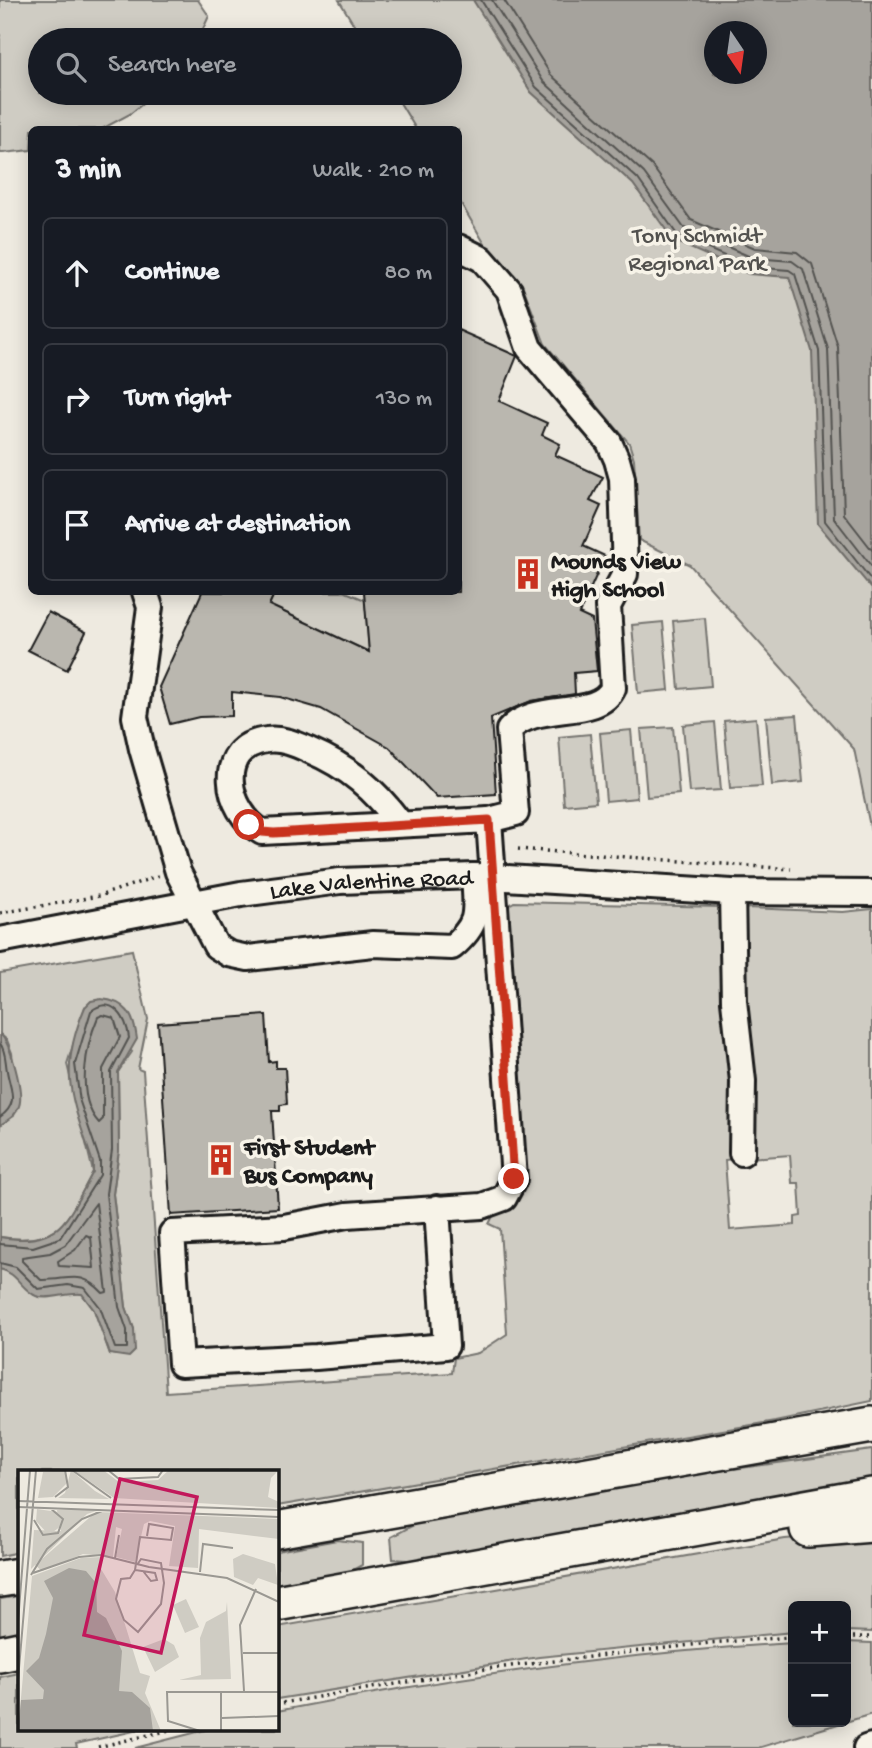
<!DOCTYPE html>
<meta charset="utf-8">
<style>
:root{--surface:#171b24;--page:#242831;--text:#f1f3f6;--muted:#9ea1a6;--line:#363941}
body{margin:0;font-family:"Gochi Hand",sans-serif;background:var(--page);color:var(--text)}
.controls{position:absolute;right:21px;bottom:21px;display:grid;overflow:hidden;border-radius:10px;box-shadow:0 4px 18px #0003}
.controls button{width:63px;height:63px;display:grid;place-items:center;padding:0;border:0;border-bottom:2px solid var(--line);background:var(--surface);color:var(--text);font:35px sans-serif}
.compass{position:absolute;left:704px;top:21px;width:63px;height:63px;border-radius:50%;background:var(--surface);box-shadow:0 4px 18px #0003;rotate:167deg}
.stop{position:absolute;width:21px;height:21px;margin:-16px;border:5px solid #c8321e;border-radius:50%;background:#fff}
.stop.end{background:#c8321e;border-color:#fff;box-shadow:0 2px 7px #0008}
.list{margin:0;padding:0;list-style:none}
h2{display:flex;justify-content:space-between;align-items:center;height:91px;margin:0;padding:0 28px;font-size:30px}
h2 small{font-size:23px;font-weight:400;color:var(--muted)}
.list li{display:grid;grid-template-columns:46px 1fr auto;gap:21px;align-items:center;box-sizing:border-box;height:112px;margin:0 14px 14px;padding:0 14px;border:2px solid var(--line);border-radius:10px}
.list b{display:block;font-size:26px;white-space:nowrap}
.list em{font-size:23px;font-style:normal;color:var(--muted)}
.icon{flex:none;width:38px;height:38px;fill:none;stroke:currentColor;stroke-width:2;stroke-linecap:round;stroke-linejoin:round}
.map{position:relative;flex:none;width:872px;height:1748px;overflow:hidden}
.search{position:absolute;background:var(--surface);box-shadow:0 4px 18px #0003;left:28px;top:28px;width:434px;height:77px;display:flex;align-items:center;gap:18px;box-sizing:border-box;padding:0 24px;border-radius:38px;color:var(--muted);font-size:26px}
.panel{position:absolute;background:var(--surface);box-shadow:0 4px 18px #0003;left:28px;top:126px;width:434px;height:469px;border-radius:10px}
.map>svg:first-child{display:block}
</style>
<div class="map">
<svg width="872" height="1748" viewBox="0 0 872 1748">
<rect width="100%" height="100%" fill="#eeeae0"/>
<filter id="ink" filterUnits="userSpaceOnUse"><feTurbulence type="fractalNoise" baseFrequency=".0143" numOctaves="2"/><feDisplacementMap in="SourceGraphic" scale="14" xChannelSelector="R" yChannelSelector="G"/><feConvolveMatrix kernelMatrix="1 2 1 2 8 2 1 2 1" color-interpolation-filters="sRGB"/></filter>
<g filter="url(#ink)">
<g fill="#cfccc3" stroke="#767470" stroke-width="2" fill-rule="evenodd">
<path d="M0 0H198L209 16 198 40H40V93H156L130 114 102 129 32 130 31 150 3 153H0Z"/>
<path d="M339 0H872V836L854 749 690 565 639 540 634 459 629 443 545 344 522 284 493 258 459 200 458 130 416 129 394 93H450V40H363ZM714 32H756V74H714Z"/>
<path d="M275 592H346L365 600 369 652 269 605Z"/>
<path d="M705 618 711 686 679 689 673 621Z"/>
<path d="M663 622 669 690 638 693 632 625Z"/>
<path d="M797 715 803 782 772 785 766 717Z"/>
<path d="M756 718 762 786 730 788 724 721Z"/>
<path d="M715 722 721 790 689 792 683 725Z"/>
<path d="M673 727 679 794 647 797 641 729Z"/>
<path d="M631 730 637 798 606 801 600 733Z"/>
<path d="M590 734 596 802 564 805 559 737Z"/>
<path d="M514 902 721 907 736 1102 732 1159 725 1160 730 1230 795 1225V1217L801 1216 799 1183H792L790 1155 749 1158 739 929 747 908 843 912 872 909V1401L775 1421 277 1506 276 1472H19V1552L0 1556V1269L11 1272 34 1295 69 1292 82 1294 94 1310 110 1354 134 1329 126 1307 113 1194 119 1150 118 1072 132 1052 85 1007 67 1064 93 1172C66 1221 62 1246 0 1237V1125L14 1116 19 1086 14 1072 12 1053 7 1040 0 1034V973L132 950 148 1019 138 1069 143 1071 166 1392 452 1373 454 1358 478 1353 507 1334 500 1229 489 1224 493 1216 516 1202 523 1181 506 907Z"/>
<path d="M872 1450V1483L420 1561 393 1559 391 1537 419 1522 711 1472Z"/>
<path d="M872 1532V1632L846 1631V1606H793V1632L539 1657 277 1699V1627L785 1539Z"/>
<path d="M337 1540 362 1543V1565L336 1579 277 1589V1551Z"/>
<path d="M19 1596V1635L0 1639V1599Z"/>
<path d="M846 1642 872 1643V1714L846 1722Z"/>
<path d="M793 1643V1722H845L758 1748H135L209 1729H276L277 1711C447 1678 620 1653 793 1643Z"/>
<path d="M19 1673V1729H143L76 1744 77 1748H0V1677Z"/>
</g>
<g fill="#a6a39d" stroke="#6f6d69" stroke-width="2" fill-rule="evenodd">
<path d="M473 0H872V589L818 524 812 351 789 277 749 274 674 241 633 184 531 92ZM714 32H756V74H714Z"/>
<path d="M101 999C126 1001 134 1015 137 1039L118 1072 119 1150 113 1194 126 1307 134 1329 135 1351 129 1357 110 1354 94 1310 82 1294C68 1292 49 1301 36 1296 22 1290 17 1273 0 1269V1237C61 1247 66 1221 93 1172V1163C72 1099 57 1073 85 1007L91 1001Z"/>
<path d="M0 1034C11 1043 24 1093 19 1106 16 1116 8 1120 0 1125Z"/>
</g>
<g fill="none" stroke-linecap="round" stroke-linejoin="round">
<g stroke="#535250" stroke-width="2">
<path d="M481 0 536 87 638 179 678 236 750 267 789 270 795 274 819 351 825 521 872 581"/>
<path d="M492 0 543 81 644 173 684 228 753 258 792 261 803 269 828 349 834 518 872 567"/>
<path d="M504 0 551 75 652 166 691 220 755 248 797 252 812 264 838 347 844 514 872 550"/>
<path d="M103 1015 114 1018 120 1037 103 1069V1119L99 1123C75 1097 86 1045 98 1017Z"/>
<path d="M0 1043C6 1052 5 1060 7 1071 10 1090 20 1103 0 1117"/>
<path d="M96 1203 107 1292 103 1293C80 1268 69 1281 41 1280L22 1261V1257L50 1253 65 1245Z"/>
<path d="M86 1235 91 1237 94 1268 59 1266 58 1261 75 1250Z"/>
<path d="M0 1244 33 1247 60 1238 100 1175V1161L80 1102 75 1064 91 1011C113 994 127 1019 129 1038L111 1072 112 1150 106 1194 119 1307 127 1330V1348H115L100 1307 85 1288 68 1285 38 1289 16 1267 0 1263"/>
</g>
</g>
<g fill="#bab7af" stroke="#1c1c1c" stroke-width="2">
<path d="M458 330 517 356 499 401 547 423 542 435 560 444 555 455 603 477 590 501 601 506 583 546 605 556 579 614 592 620 597 671 574 673 575 694 531 701 491 718 496 794 437 798 389 747 321 709 280 697 232 692V716L199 717 170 724 159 687 202 592H275L269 605 369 652 364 592H458Z"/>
<path d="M48 612 86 632 67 670 28 650Z"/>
<path d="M266 1015 269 1062 276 1061V1068H285L287 1104 280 1105V1111H272L278 1208 171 1215 158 1023Z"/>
</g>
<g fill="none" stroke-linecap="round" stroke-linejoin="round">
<defs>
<g id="minor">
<path d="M458 247 482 259 509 290 529 348 609 442 617 460 622 478 625 574 608 606 613 688C598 721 535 700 509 730L516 813 489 820"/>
<path d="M145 592 150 607 135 717 142 749 178 872 216 946 229 954 248 958 373 944 452 947C481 922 476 912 474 876"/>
<path d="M400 823C374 789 349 767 309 750 296 744 282 738 267 740 214 746 225 811 262 832L489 820 514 1179 504 1198 482 1206 347 1215 284 1227 172 1233 181 1364 316 1357 446 1346 437 1208"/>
<path d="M732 892 734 1001 743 1081 742 1153"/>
<path id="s1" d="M0 940 241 894 340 881 474 876 732 892 872 893"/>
<path d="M866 1748 872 1746"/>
</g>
<g id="highway">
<path d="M808 1529 872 1524"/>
<path d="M276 1530 872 1425"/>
<path d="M0 1579 19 1576"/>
<path d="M276 1603 872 1496"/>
<path d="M0 1654 19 1650"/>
</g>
</defs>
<use href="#minor" stroke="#1c1c1c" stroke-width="30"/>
<use href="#highway" stroke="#1c1c1c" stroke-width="40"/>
<g stroke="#1c1c1c" stroke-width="3.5" stroke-dasharray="2 5" stroke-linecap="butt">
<path d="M518 849 791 869"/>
<path d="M0 913 99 896 158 876"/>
<path d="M846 1637H872"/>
<path d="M276 1704 486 1669 709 1643 793 1637"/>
<path d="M98 1747 174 1729"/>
</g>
<use href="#minor" stroke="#f7f3e8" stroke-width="24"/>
<use href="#highway" stroke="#f7f3e8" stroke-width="35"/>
</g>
</g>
<g fill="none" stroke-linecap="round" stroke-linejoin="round" filter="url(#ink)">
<path stroke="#c8321e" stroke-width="9" d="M249 825 262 832 274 833 489 820 514 1179"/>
</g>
<defs>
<symbol id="building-bare" viewBox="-9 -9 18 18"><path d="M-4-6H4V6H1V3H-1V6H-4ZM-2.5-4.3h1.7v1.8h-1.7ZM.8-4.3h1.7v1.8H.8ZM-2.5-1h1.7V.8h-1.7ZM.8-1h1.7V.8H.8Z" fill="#c8321e" stroke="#f7f3e8" stroke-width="2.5" paint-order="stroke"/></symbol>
</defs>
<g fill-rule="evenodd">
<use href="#building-bare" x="506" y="552" width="44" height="44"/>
<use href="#building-bare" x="199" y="1138" width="44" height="44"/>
</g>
<g text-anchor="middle" stroke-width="7" stroke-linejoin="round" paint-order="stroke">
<g font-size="24" fill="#52514e" stroke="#f7f3e8">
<text x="697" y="242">Tony Schmidt<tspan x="697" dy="28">Regional Park</tspan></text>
</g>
<g font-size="24" font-weight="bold" fill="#1c1c1c" stroke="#f7f3e8" text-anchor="start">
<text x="551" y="568">Mounds View<tspan x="551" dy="28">High School</tspan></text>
<text x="244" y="1154">First Student<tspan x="244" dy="28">Bus Company</tspan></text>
</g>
<g font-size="24" fill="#1c1c1c" stroke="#f7f3e8">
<text dy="8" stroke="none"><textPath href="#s1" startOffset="376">Lake Valentine Road</textPath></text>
</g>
</g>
<g transform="translate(18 1470)">
<rect width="261" height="261" fill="#eeeae0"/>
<path d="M46 0 50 12 35 27 20 28 25 2ZM53 0 77 21 91 29 40 28 47 23ZM55 0H85L101 12 140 10 151 0H261L253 8 250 27 261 32V38L96 28ZM19 39 40 42 43 56 31 65 18 51ZM84 39 69 44 13 99 16 60 43 61 39 40ZM78 42 261 49V69L181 59 180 98 151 96 157 56 132 51 126 54 117 92 98 87 104 59 98 57 95 87 65 84 24 101 17 95ZM225 84 257 94 260 115 240 108 235 115 216 107 215 89ZM83 87V99L97 122 122 203 132 206 127 223 143 261H0L14 106 63 88ZM168 129 181 157 167 163 155 135ZM209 132 213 209 161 210 183 205 182 168 188 152 208 141ZM146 169 156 175 161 187 137 202 125 177Z" fill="#cfccc3"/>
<path d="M51 98 68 101 78 113 79 142 88 148 104 181 101 221 114 222 132 238 135 261H0L3 230 25 229 26 220 8 201 21 188 28 164 35 128 26 111Z" fill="#a6a39d"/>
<path fill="none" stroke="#9a9892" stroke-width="2" d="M54 0 93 28M90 0 101 9 140 7 145 0M37 27 50 17 47 0M0 31 261 40M0 37 261 47M16 50 25 65 40 63 45 49 32 38M97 88 101 65M117 100 112 108 103 109 98 129 106 150 120 162 143 134 146 113 143 93 123 89 119 95M125 101 133 111 139 110 137 103 117 100 122 67 153 70 155 58 131 54 129 66M182 102 185 74 215 78M15 103 61 87 83 85 131 97 209 108 261 132M13 105 29 79 64 49 84 41M0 152 12 0M225 183H261M0 210 18 0M226 221 222 155 238 119M204 248 261 246M182 261 150 251 149 222H261M203 261V222"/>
<path fill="#c2185b" fill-opacity="0.15" stroke="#c2185b" stroke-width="3.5" d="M102 9 179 27 143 183 66 165Z"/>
<rect width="261" height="261" fill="none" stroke="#1c1c1c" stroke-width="3.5"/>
</g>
</svg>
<div class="controls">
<button>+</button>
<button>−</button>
</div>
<svg class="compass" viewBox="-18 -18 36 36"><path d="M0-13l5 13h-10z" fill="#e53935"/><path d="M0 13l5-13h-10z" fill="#9ea1a6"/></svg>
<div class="stop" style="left:249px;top:825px"></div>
<div class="stop end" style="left:514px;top:1179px"></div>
<div class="search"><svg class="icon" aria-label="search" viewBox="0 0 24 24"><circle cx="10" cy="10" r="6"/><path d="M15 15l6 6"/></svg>Search here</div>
<section class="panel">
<h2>3 min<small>Walk · 210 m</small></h2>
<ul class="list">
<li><svg class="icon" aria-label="ahead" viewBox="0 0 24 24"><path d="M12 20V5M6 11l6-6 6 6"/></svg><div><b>Continue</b></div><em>80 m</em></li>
<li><svg class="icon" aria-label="right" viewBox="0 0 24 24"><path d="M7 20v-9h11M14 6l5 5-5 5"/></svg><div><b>Turn right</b></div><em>130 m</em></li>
<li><svg class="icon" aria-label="arrive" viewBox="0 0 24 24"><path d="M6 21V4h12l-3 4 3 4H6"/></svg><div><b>Arrive at destination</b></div></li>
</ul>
</section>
</div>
